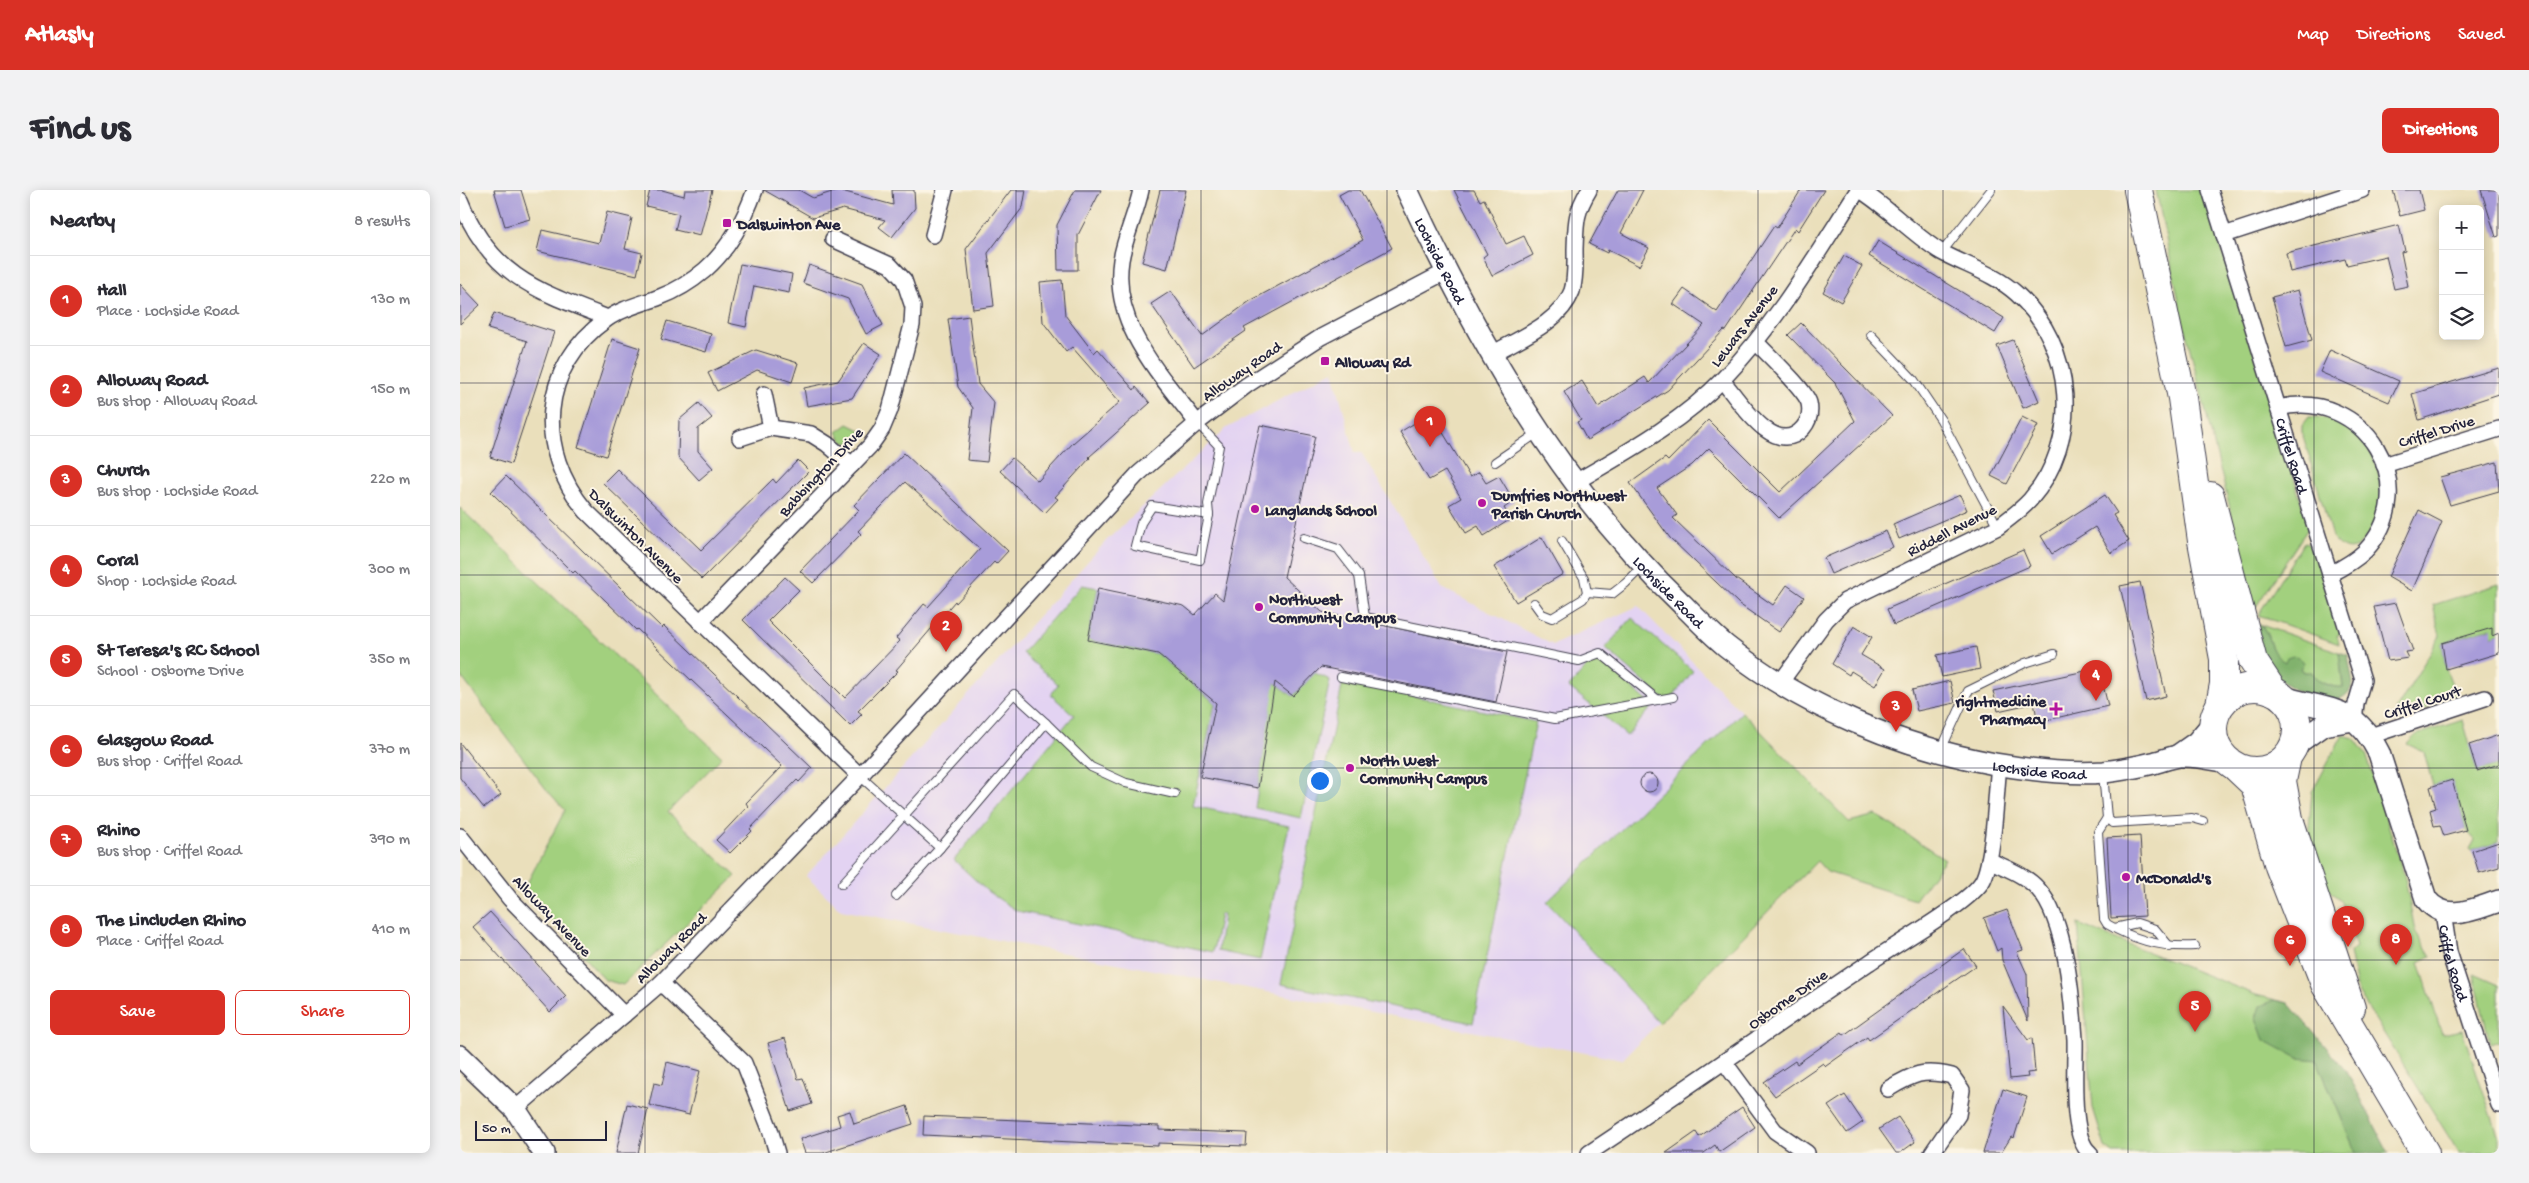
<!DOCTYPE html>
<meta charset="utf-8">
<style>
:root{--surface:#fff;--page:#f2f2f3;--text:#2b2b33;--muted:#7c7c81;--line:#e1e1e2;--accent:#d93025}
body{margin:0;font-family:"Gochi Hand",sans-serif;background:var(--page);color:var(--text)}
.controls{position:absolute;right:15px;top:15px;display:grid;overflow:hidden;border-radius:8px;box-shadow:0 2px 12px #0003}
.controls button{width:45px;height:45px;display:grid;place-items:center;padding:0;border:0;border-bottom:1px solid var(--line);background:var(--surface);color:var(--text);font:25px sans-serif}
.scale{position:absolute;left:15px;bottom:12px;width:132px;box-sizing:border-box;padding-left:5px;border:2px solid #22223b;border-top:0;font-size:14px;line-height:18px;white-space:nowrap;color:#22223b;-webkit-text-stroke:4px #fcf5e5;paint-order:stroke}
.you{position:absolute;left:859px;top:590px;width:18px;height:18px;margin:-12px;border:4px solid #fff;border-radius:50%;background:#1a73e8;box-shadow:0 0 0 8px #1a73e833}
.badge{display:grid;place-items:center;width:32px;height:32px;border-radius:50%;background:var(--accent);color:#fff;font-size:16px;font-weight:700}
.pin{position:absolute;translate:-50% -41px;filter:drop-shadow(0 1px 2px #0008)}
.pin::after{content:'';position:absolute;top:26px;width:18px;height:15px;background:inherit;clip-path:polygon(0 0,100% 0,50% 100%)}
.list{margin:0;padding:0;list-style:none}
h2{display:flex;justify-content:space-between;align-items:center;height:65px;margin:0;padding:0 20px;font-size:21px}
h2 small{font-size:16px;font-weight:400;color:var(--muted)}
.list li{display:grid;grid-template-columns:32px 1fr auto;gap:15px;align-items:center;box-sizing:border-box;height:90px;padding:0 20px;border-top:1px solid var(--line)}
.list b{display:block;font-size:19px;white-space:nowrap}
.list p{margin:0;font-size:16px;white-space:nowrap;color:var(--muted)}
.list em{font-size:16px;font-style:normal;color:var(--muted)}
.actions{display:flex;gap:10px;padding:15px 20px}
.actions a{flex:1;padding:11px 0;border:1px solid var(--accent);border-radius:8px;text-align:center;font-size:18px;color:var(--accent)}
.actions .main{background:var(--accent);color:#fff}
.icon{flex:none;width:28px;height:28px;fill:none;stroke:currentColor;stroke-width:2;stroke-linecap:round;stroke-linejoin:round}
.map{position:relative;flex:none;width:2039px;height:963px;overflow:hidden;border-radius:8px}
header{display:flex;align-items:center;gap:30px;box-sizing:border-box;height:70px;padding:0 25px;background:var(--accent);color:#fff}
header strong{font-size:24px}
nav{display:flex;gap:28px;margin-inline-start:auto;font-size:18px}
.intro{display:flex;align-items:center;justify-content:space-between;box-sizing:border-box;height:120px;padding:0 30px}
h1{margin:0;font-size:35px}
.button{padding:12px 22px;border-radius:8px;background:var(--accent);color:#fff;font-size:18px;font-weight:700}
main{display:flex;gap:30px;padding:0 30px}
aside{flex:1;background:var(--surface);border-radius:8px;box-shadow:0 2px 12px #0003}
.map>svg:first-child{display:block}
</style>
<header>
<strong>Atlasly</strong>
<nav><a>Map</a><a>Directions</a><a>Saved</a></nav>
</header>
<div class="intro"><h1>Find us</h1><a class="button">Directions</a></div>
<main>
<aside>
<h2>Nearby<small>8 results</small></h2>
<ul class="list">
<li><span class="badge">1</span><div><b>Hall</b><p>Place · Lochside Road</p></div><em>130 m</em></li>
<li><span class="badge">2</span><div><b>Alloway Road</b><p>Bus stop · Alloway Road</p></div><em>150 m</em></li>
<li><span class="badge">3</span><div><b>Church</b><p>Bus stop · Lochside Road</p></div><em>220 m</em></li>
<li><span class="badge">4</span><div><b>Coral</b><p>Shop · Lochside Road</p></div><em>300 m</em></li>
<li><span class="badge">5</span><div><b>St Teresa's RC School</b><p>School · Osborne Drive</p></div><em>350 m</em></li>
<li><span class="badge">6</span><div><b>Glasgow Road</b><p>Bus stop · Criffel Road</p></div><em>370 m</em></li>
<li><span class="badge">7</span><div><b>Rhino</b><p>Bus stop · Criffel Road</p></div><em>390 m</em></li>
<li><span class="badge">8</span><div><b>The Lincluden Rhino</b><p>Place · Criffel Road</p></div><em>410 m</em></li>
</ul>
<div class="actions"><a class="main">Save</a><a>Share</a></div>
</aside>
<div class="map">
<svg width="2039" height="963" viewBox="0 0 2039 963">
<rect width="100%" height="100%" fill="#fcf5e5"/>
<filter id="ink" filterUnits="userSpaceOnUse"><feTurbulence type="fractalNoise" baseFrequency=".02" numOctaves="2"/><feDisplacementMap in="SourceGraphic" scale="10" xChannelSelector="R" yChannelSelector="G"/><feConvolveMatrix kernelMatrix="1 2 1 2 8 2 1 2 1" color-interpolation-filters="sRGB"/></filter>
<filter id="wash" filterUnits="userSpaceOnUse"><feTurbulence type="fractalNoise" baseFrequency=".0096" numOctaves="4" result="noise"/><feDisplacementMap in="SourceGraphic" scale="20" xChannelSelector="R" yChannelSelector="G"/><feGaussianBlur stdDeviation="1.12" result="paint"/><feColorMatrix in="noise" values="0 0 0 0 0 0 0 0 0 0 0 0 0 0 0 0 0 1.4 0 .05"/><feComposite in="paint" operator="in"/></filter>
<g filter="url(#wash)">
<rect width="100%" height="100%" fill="#eadfbb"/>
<path fill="#e3d3f2" d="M873 181 895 263 901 262 982 398 1093 455 1178 416 1391 634 1162 870 381 720 346 686 647 350 767 238Z"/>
<g fill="#a2d07e" stroke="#62795c">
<path d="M1696 0H1743L1849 337 1795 418 1723 131Z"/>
<path d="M1849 227C1915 224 1946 312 1897 357 1885 362 1880 356 1872 347L1842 242V236Z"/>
<path d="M388 234 402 241 393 254 383 252 377 242Z"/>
<path d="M0 318 262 567 208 622 276 686 163 795 145 790 64 699 105 620 86 599 0 485Z"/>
<path d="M1844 352 1854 355 1882 444 1877 445 1879 454 1798 425Z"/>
<path d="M2039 394V443L2032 446 2031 438 1982 453 1986 479 1997 507C1979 514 1955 526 1936 520L1980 446 1973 415Z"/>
<path d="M622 395 638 398 628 450 698 464 755 513 733 616 829 636 800 770 758 761 763 724H760L753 762 557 721 527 701 494 670 614 525 591 505 598 494 562 463Z"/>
<path d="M1172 428 1233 481 1208 513 1145 458Z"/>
<path d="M1801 435 1879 462 1883 498C1866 497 1853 488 1840 479 1833 474 1822 474 1816 466 1809 456 1809 443 1801 435Z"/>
<path d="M1136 466 1193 516 1167 546 1109 497Z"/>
<path d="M855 483 870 490 841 628 795 618 814 492 833 506Z"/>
<path d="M883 491 1076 532 1013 833 821 794Z"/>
<path d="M1282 522 1389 632 1416 625 1485 669 1455 710 1367 682 1357 671 1199 833 1087 712Z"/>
<path d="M2003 530 2017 581 2039 574V652L2012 661 2010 659 2015 650 2006 640 1992 591 1973 596 1964 562 1947 554 1956 545Z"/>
<path d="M1883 545 1894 548 1906 564 1945 688 1955 741 1971 766 1959 772 1982 844 2002 840 2039 947V963H1999L1898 802 1890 762 1896 757 1882 712 1870 701 1848 648 1852 602Z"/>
<path d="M1618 734 1796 805 1828 813 1857 870 1896 963H1653L1645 957 1633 918Z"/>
<path d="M2014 784 2039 795V851L2030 854Z"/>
</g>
<g fill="#81b26d" stroke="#526a54">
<path d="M1801 435C1812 447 1807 462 1825 472L1827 467 1833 465 1844 472 1840 479 1843 482H1852C1857 493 1871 498 1883 497L1879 462 1888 465 1893 494C1891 497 1890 502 1887 504 1869 522 1822 497 1811 480 1803 467 1798 451 1791 437Z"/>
<path d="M1815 810 1828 813 1886 880 1929 963H1896L1857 870 1838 868 1804 850 1796 828 1800 816Z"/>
</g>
<g id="blocks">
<g fill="#a89cd9">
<path d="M34 0H61L70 29 45 36Z"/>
<path d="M190 0H202L224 6 225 0H252L240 46 215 40 219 24 186 16Z"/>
<path d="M304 0H339L353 8 378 0 433 15 432 0H454L455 18 432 47 419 37 425 30 383 19 353 28Z"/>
<path d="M551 0H566L563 17 528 63 534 116 513 119 506 59Z"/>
<path d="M615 0H641L618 45V80H598L597 35Z"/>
<path d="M700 0H726L707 79 682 72Z"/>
<path d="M888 0H900L932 58 784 138 786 141 734 177 691 114 711 101 742 146 790 111 903 50 879 5Z"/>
<path d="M994 0H1014L1020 11 1024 9 1046 54 1064 46 1073 65 1032 86 1023 67 1027 64Z"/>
<path d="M1158 0H1183L1161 43 1189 58 1179 76 1148 60 1147 63 1129 54Z"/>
<path d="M1341 0H1364L1338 41 1335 38 1266 141 1264 140 1208 200 1127 250 1117 232 1121 230 1104 202 1122 191 1138 217 1185 187 1189 193 1244 135 1213 114 1224 99 1257 122 1314 36 1317 38Z"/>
<path d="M1933 0H1959L1964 20 1940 26Z"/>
<path d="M2021 0H2039V46L2036 47Z"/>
<path d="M147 22 172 28 165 59 182 63 177 85 77 61 82 40 139 53Z"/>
<path d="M1939 35 1945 61 1941 62 1948 96 1934 99 1926 66 1887 75 1885 69 1830 82 1826 63Z"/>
<path d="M1418 51 1544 128 1535 143 1409 66Z"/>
<path d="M1384 66 1402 76 1381 112 1363 102Z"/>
<path d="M280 74 332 84 329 103 294 96 286 137 268 133Z"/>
<path d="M349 75 402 94 423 135 406 144 388 109 343 93Z"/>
<path d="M602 90 605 125 634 163 638 159 674 200 676 197 690 213 629 267 630 268 595 307 598 309 585 323 540 281 552 268 578 291 613 253 660 212 612 157 606 162 583 132 580 92Z"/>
<path d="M0 94 20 115 0 134Z"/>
<path d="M1838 100 1852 150 1826 157 1812 107Z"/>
<path d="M34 123 94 142 51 274 30 267 67 151 28 139Z"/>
<path d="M509 126 518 194 534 213 527 272 507 270 513 218 498 197 488 129Z"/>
<path d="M207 131 251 144 246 162 201 149Z"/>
<path d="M1341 133 1432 226 1319 328 1249 258 1232 275 1197 298 1217 325 1213 328 1276 389 1313 415 1327 395 1344 407 1319 442 1279 414 1210 348 1170 293 1205 268 1208 271 1248 230 1320 302 1338 285 1395 231 1375 193 1328 145Z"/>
<path d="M152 149 180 158 146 266 118 257Z"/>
<path d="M1553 150 1579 211 1563 218 1537 156Z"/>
<path d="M404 153 421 164 392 208 347 216 344 198 378 191Z"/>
<path d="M296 160 338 173 332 192 297 180 257 201 248 183Z"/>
<path d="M1870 160 1939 191 1929 212 1860 182Z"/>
<path d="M2039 178V204L1959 230 1952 204Z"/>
<path d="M239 213 252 228 238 239V261L253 278 239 290 218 267 219 230Z"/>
<path d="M971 223 1010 287 1019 282 1026 293 1039 286 1054 311 1044 318 1051 329 1024 346 1018 336 1006 343 989 315 1001 308 985 281 969 290 940 242Z"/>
<path d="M1562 227 1578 235 1547 294 1531 286Z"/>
<path d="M800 235 855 246 824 387 862 422 1047 462 1036 512 861 477 833 506 815 492 798 598 740 587 756 513 698 464 628 450 638 398 724 416 735 425 755 403 763 410Z"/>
<path d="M444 263 548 361 536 374 534 372 496 413 495 411 436 480 438 481 398 521 402 524 390 536 283 430 325 387 339 400 308 431 385 508 440 451 436 448 464 414 468 417 520 359 445 292 398 341 401 344 353 393 340 381 399 320 394 315Z"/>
<path d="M338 270 349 281 242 389 143 293 157 279 241 360 313 289 316 293Z"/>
<path d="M2037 272 2039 301 1990 315 1980 287Z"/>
<path d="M46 286 202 438 204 436 352 578 339 592 337 590 290 639 292 641 270 663 256 650 288 616 286 613 322 576 177 439 176 440 115 381 113 383 31 302Z"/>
<path d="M1500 305 1507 320 1439 349 1433 334Z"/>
<path d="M1645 305 1657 323 1653 325 1669 351 1651 363 1635 337 1592 364 1581 346Z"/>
<path d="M1959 320 1982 332 1952 401 1928 387Z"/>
<path d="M1426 341 1433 357 1371 384 1364 368Z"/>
<path d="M1082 347 1103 384 1056 412 1034 377Z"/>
<path d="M1563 360 1570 376 1434 435 1427 419Z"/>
<path d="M1680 392 1706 506 1686 511 1660 396Z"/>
<path d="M1936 413 1953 461 1945 462 1948 468 1928 471 1914 417Z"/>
<path d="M1394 436 1412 447 1401 465 1425 479 1415 496 1391 481 1389 485 1372 474Z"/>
<path d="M2032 438V446L2039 443V463L1986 479 1982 453Z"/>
<path d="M1516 457 1520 479 1482 487 1477 465Z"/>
<path d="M1639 478 1648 516 1578 532 1574 513 1538 521 1533 501Z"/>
<path d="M1490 491 1495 513 1457 521 1452 500Z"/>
<path d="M2039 545V574L2017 581 2009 555Z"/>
<path d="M0 553 41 605 24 618 0 588Z"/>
<circle cx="1189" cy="593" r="9"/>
<path d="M1992 590 2006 640 1984 646 1980 635 1974 636 1970 620 1976 618 1970 597Z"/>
<path d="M1680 646 1685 726 1651 728 1647 648Z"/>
<path d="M2039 652V677L2019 683 2012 661Z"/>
<path d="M1547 720 1563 760 1557 762 1567 784 1568 831 1542 770 1541 758 1537 761 1524 728Z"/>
<path d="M30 722 106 806 90 822 13 737Z"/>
<path d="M1504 759 1516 776 1409 850 1407 847 1366 876 1363 873 1315 906 1304 892 1335 871 1337 874 1382 842 1384 845Z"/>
<path d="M1543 816 1568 850 1572 848 1575 882 1567 883 1568 887 1550 889Z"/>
<path d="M325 848 338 889 343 888 352 914 330 921 308 853Z"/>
<path d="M207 872 240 881 229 925 189 915 194 893 202 895Z"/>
<path d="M1543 899 1567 907 1554 948 1551 947 1541 963H1523Z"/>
<path d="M1385 905 1403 932 1387 943 1368 916Z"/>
<path d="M167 914 188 919 178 963H156Z"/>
<path d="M447 916 453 934 363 963H345L340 949 380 936 377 925 390 921 394 934Z"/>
<path d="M1282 917 1295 937 1259 962 1255 955 1244 963H1206L1236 942 1239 947Z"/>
<path d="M464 926 699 936V940L787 943 786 956 698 953V956L463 945Z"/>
<path d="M1438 927 1455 952 1440 963H1436L1419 939Z"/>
</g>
</g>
</g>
<g filter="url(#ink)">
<use href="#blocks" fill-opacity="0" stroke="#403e4e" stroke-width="1"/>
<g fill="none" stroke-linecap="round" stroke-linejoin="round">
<defs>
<g id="lane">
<path d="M1482 62 1531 0"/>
<path d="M1411 145 1454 190 1481 230 1538 337"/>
<path d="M737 233 759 256 748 314 749 325"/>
<path d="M1035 272 1079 242"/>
<path d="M692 316 749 325 740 370 675 356 681 333Z"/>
<path d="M844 348 878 359 899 386 905 427 1119 471 1140 463 1198 510"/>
<path d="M1127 402 1152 404 1166 393 1182 377"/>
<path d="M1074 413 1082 424 1092 428 1123 409 1127 402 1124 388 1102 351"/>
<path d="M881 487 1095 529 1213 507"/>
<path d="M586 533 631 577 666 593 715 604"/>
<path d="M1481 560 1508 501 1565 473 1594 464"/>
<path d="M1643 583 1647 628"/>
<path d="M1647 628 1638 642 1644 729 1647 734C1674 750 1704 758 1735 756"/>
<path d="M1647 628 1652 633 1732 628 1743 631"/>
<path d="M382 694 554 504 586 533 480 658 400 586"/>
<path d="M436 706 480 658"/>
<path d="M1655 738 1677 733 1695 739 1710 757"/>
</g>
<g id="street">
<path d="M295 0C284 30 270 58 245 80 232 91 216 101 200 107 182 114 162 118 147 129 79 177 75 260 126 321L400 586"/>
<path d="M681 0C676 24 665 46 661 70 651 135 701 185 737 233"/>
<path id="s1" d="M1750 0 1903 490 1896 514 1894 530"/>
<path d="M0 10C30 86 77 101 148 128"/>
<path d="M473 45 485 0"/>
<path d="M1764 45 1902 0"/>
<path d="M1032 164C1060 148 1100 133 1112 101 1116 88 1115 72 1115 59 1116 33 1115 23 1129 0"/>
<path d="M1262 190C1278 209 1315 270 1343 238 1349 231 1351 222 1349 213 1345 199 1308 165 1296 152"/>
<path d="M1818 218C1905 197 1965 298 1905 361 1895 371 1882 378 1870 384"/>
<path d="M311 238 351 244 367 254 392 275"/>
<path d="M280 248 311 238 304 204"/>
<path d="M1924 275 2039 239"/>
<path d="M1114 293C1165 263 1221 233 1263 189 1317 133 1356 65 1398 0"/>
<path d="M240 432 410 256 422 239 430 220 452 135 453 117 444 90 430 75 373 49"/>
<path d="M1320 493 1366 430 1385 411 1538 337C1550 328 1561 320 1570 310 1622 251 1615 156 1557 104 1535 84 1507 76 1481 62 1452 44 1429 18 1400 0"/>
<path d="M1910 546 2025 508"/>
<path d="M0 646 50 709 164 825"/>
<path d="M1529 670C1545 678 1566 685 1578 699 1606 730 1612 807 1615 849 1616 875 1609 946 1630 963"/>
<path id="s2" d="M1983 722 1989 762 2039 915"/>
<path d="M201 793 284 873 310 939 317 963"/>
<path d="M1265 873 1315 941 1347 963"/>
<path d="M1428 899C1453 884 1463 879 1492 886L1502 900 1498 925 1472 963"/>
<path d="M55 919 201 793 400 586 677 285 737 233 787 195 861 147 985 82"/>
<path d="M1129 963C1223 901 1314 836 1407 774 1431 757 1512 712 1523 690 1534 668 1536 602 1539 574"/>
</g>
<g id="secondary">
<path id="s3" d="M947 0C1017 150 1101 299 1222 414 1236 428 1250 443 1266 456 1343 517 1438 556 1535 574 1570 580 1609 585 1644 582 1660 580 1677 577 1693 573 1701 571 1711 567 1719 566 1736 565 1752 569 1768 572"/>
<path d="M1823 507C1869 521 1894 514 1919 563L1966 709C1986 734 2014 719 2039 711"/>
<path d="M1835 555 1863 535 1894 530"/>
<path d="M1717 566 1737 552 1753 533"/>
<path d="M0 866 55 919 84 963"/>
</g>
<g id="highway">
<path d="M1678 0 1722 208 1742 351 1764 469V494L1760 515"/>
<path d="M1750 306 1793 471 1813 501"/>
<circle cx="1795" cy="539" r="42"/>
<path d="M1827 567 1822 591 1829 629 1891 818"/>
<path d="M1777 578 1795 595 1819 676 1865 794 1965 963"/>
</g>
</defs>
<use href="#lane" stroke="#403e4e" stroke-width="10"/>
<use href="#street" stroke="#403e4e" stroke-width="18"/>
<use href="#secondary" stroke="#403e4e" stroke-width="24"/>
<use href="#highway" stroke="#403e4e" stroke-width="30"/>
<use href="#lane" stroke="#fff" stroke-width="8"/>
<use href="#street" stroke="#fff" stroke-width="15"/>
<use href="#secondary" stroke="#fff" stroke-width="21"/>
<use href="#highway" stroke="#fff" stroke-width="28"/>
</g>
</g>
<path fill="none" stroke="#22223b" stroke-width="1" stroke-opacity="0.55" d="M185 0V963M371 0V963M556 0V963M741 0V963M927 0V963M1112 0V963M1298 0V963M1483 0V963M1668 0V963M1854 0V963M0 193H2039M0 385H2039M0 578H2039M0 770H2039"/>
<g fill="#b5179e" stroke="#fcf5e5" stroke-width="2">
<rect x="262" y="28" width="10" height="10" rx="2.5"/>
<rect x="860" y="166" width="10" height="10" rx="2.5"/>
<circle cx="1022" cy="313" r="5"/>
<circle cx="795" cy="319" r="5"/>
<circle cx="799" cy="417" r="5"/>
<path d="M1593.5 511.5h5v5h5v5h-5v5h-5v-5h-5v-5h5z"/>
<circle cx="890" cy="578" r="5"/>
<circle cx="1666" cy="687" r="5"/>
</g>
<g text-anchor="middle" stroke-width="4" stroke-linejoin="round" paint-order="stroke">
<g font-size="16" font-weight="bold" fill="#22223b" stroke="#fcf5e5" text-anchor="start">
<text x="277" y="39">Dalswinton Ave</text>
<text x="875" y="177">Alloway Rd</text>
<text x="1032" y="310">Dumfries Northwest<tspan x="1032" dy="18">Parish Church</tspan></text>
<text x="805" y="325">Langlands School</text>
<text x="809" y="414">Northwest<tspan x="809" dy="18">Community Campus</tspan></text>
<text x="1586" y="516" text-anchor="end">rightmedicine<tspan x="1586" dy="18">Pharmacy</tspan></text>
<text x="900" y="575">North West<tspan x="900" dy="18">Community Campus</tspan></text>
<text x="1676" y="693">McDonald's</text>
</g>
<g font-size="16" fill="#22223b" stroke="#fcf5e5">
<text dy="6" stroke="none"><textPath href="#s3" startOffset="78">Lochside Road</textPath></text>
<text transform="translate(1283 135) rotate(-52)" y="6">Lewars Avenue</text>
<text transform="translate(781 180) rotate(-35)" y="6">Alloway Road</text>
<text transform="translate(1976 240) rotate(-17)" y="6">Criffel Drive</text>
<text dy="6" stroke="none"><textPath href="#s1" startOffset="278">Criffel Road</textPath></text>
<text transform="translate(360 281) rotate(-47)" y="6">Babbington Drive</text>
<text transform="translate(1491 339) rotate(-27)" y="6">Riddell Avenue</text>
<text transform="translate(177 345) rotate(45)" y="6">Dalswinton Avenue</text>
<text dy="6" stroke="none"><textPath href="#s3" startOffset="482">Lochside Road</textPath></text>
<text transform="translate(1962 511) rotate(-18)" y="6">Criffel Court</text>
<text dy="6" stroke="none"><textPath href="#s3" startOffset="902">Lochside Road</textPath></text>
<text transform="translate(93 725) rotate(46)" y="6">Alloway Avenue</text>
<text transform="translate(210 757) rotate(-45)" y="6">Alloway Road</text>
<text dy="6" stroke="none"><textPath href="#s2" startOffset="52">Criffel Road</textPath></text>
<text transform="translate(1327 808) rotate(-35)" y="6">Osborne Drive</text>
</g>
</g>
</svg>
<div class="controls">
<button>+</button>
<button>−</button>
<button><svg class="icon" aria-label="layers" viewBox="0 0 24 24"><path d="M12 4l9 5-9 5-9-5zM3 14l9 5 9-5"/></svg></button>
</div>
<div class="scale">50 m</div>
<div class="you"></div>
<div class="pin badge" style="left:970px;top:257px">1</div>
<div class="pin badge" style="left:486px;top:462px">2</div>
<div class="pin badge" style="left:1436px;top:542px">3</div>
<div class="pin badge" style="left:1636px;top:511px">4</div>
<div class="pin badge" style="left:1735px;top:842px">5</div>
<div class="pin badge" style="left:1830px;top:776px">6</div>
<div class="pin badge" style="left:1888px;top:757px">7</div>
<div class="pin badge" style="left:1936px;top:775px">8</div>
</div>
</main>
